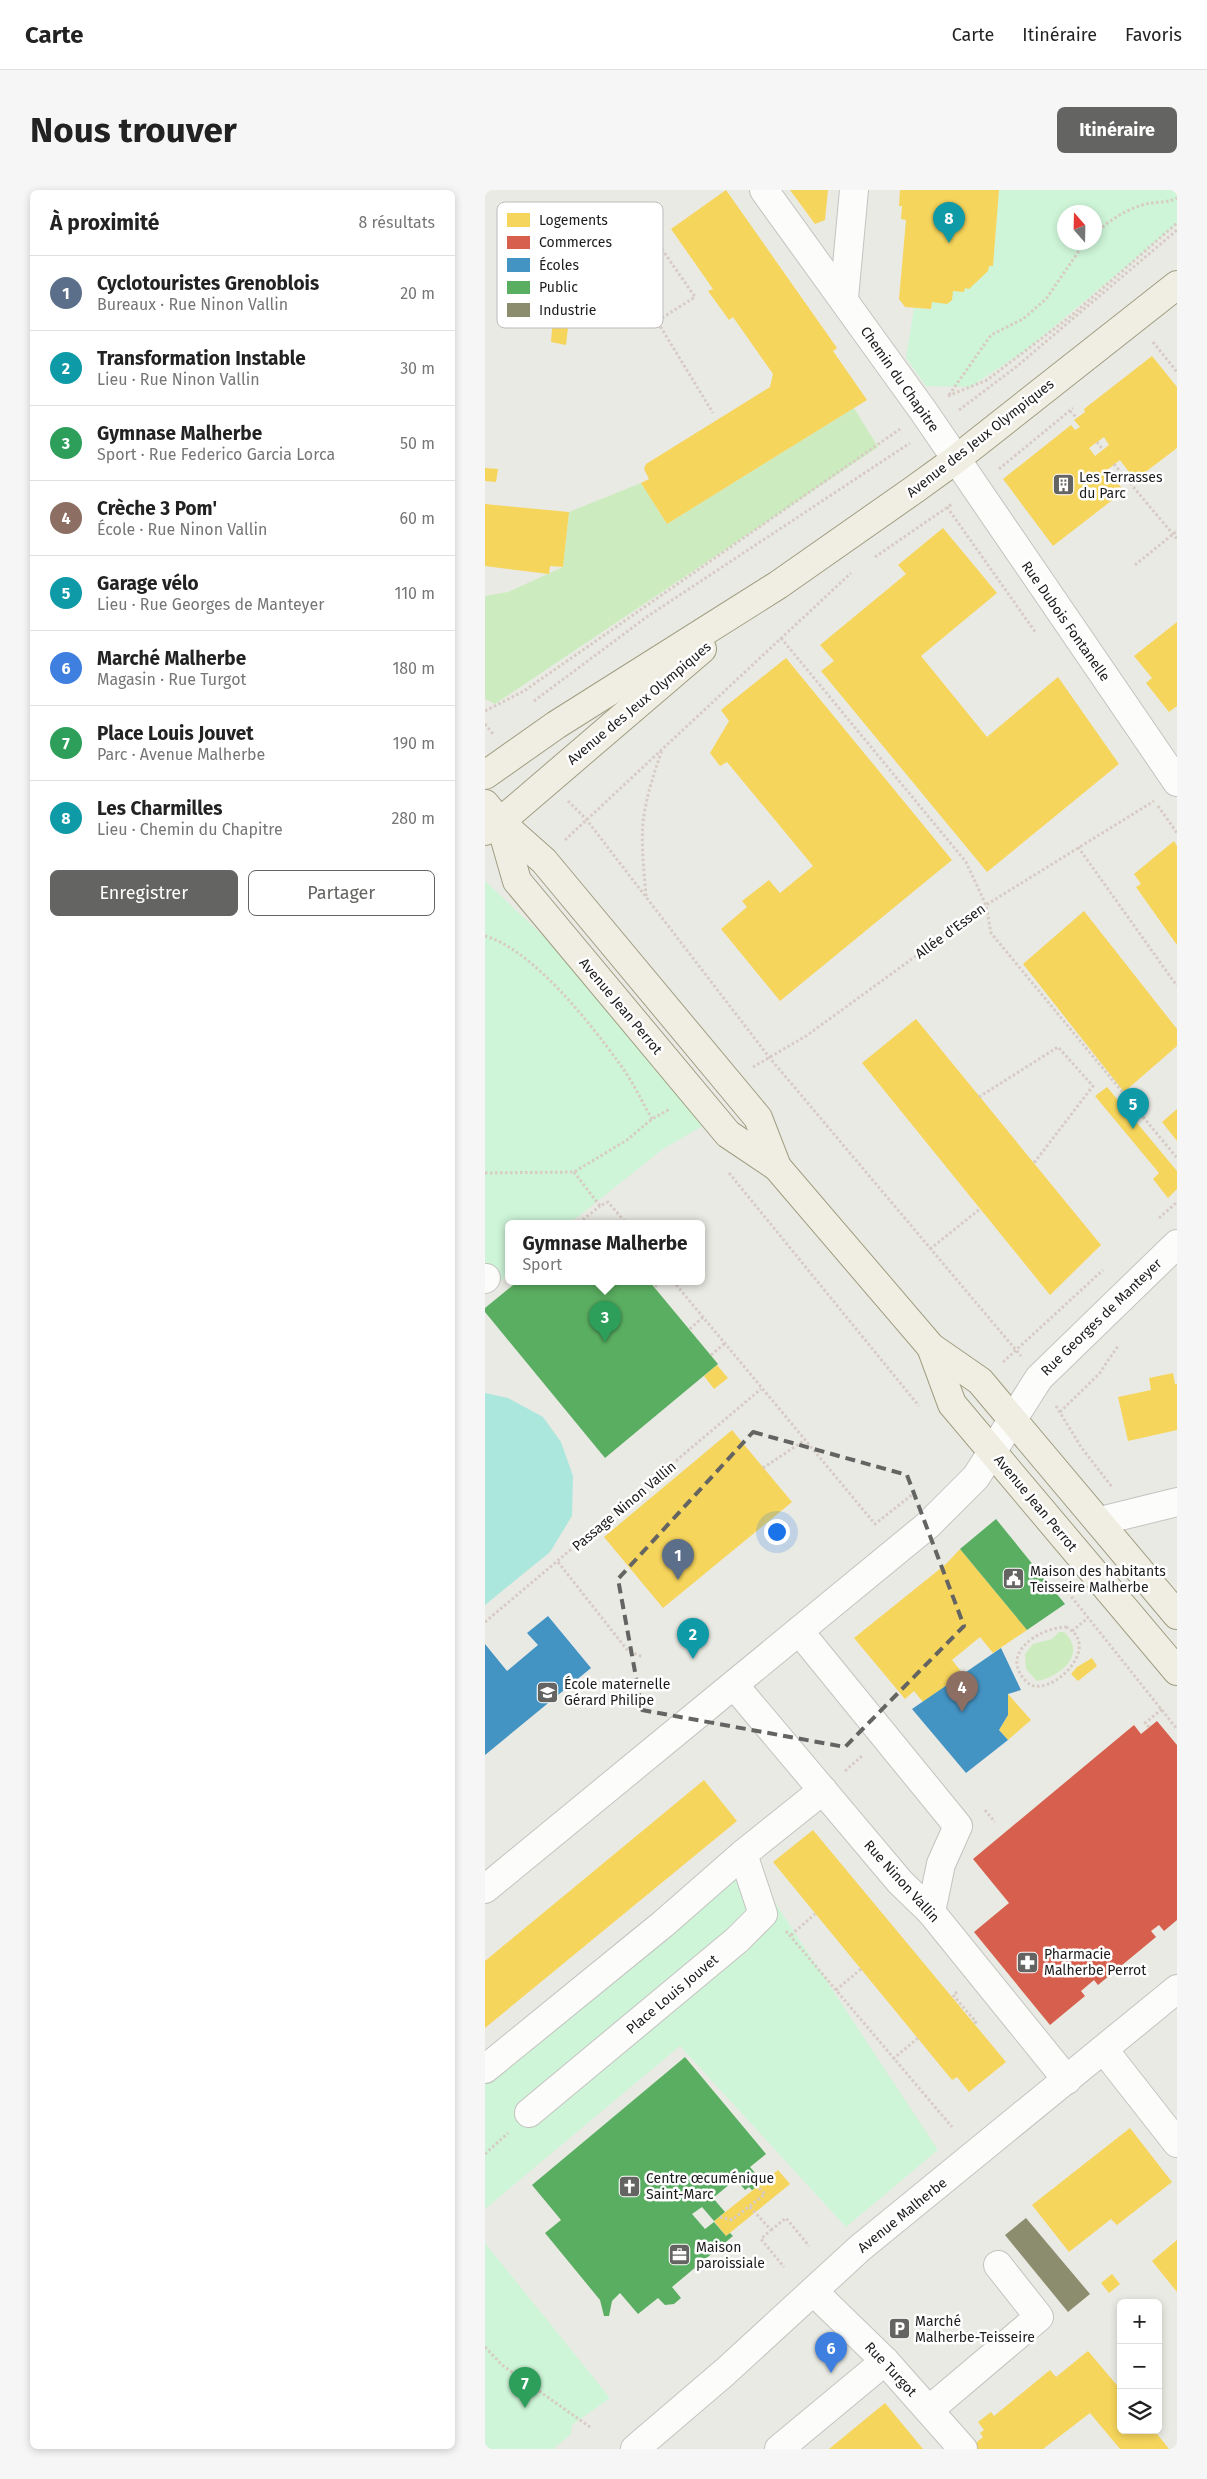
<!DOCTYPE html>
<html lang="fr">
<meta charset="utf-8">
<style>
:root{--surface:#fff;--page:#f6f6f6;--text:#222;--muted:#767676;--line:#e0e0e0;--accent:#646462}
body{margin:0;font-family:"Fira Sans",sans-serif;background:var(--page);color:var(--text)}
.controls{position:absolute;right:15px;bottom:15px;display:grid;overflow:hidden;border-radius:8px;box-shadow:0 2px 8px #0003}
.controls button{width:45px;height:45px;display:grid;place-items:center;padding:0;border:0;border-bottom:1px solid var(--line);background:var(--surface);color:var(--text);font:25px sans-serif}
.compass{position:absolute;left:572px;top:15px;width:45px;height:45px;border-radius:50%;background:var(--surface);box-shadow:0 2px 8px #0003;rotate:340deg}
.you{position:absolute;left:291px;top:1341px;width:18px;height:18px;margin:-12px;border:4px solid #fff;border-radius:50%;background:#1a73e8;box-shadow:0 0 0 8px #1a73e833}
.badge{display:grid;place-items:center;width:32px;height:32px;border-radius:50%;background:var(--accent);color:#fff;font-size:16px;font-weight:700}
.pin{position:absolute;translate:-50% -41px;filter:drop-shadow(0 1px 2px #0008)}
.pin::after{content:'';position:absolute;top:26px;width:18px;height:15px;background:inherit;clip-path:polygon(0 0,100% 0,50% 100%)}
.popup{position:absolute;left:20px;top:1030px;width:200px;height:65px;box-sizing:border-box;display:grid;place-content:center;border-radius:8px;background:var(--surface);filter:drop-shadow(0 1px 4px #0005);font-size:16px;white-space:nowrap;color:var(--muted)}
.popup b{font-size:19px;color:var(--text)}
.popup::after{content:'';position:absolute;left:50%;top:100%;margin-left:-10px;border:10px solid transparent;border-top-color:var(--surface)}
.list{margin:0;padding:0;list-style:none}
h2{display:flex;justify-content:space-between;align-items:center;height:65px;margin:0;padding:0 20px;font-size:21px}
h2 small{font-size:16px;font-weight:400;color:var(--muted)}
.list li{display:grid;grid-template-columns:32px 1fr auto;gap:15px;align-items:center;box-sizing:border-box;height:75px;padding:0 20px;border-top:1px solid var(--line)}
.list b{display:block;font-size:19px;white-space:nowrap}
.list p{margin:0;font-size:16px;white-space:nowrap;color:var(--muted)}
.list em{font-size:16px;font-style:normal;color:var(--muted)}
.actions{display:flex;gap:10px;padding:15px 20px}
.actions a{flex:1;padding:11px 0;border:1px solid var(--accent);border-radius:8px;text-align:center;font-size:18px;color:var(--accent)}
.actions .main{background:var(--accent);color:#fff}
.icon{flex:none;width:28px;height:28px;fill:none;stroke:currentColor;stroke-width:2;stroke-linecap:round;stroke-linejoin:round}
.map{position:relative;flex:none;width:692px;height:2259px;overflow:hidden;border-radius:8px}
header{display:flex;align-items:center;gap:30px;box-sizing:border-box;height:70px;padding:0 25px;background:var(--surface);border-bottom:1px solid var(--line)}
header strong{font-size:24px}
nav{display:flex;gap:28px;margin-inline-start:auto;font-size:18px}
.intro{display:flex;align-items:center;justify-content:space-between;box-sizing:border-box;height:120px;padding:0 30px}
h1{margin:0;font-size:35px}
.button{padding:12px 22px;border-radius:8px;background:var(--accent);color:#fff;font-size:18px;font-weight:700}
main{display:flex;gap:30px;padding:0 30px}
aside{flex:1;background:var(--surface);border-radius:8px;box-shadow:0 2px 8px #0003}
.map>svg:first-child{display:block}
</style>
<header>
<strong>Carte</strong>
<nav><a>Carte</a><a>Itinéraire</a><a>Favoris</a></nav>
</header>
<div class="intro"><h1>Nous trouver</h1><a class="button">Itinéraire</a></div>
<main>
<aside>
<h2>À proximité<small>8 résultats</small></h2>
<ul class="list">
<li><span class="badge" style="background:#5c6f8a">1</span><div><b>Cyclotouristes Grenoblois</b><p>Bureaux · Rue Ninon Vallin</p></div><em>20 m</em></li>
<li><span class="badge" style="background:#0f9aa8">2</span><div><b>Transformation Instable</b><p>Lieu · Rue Ninon Vallin</p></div><em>30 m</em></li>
<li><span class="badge" style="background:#2e9e5b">3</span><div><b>Gymnase Malherbe</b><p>Sport · Rue Federico Garcia Lorca</p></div><em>50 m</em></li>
<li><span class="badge" style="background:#8d6e63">4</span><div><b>Crèche 3 Pom'</b><p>École · Rue Ninon Vallin</p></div><em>60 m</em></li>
<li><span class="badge" style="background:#0f9aa8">5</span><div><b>Garage vélo</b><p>Lieu · Rue Georges de Manteyer</p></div><em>110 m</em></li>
<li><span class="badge" style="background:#3f7fe0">6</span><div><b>Marché Malherbe</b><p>Magasin · Rue Turgot</p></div><em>180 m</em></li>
<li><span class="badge" style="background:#2e9e5b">7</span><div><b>Place Louis Jouvet</b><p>Parc · Avenue Malherbe</p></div><em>190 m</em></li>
<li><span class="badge" style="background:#0f9aa8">8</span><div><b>Les Charmilles</b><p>Lieu · Chemin du Chapitre</p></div><em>280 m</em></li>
</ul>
<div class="actions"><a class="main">Enregistrer</a><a>Partager</a></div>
</aside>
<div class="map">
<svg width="692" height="2259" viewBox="0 0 692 2259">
<rect width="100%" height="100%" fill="#eaeae4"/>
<g fill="#ccecbf">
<path d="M369 218 393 257 10 514 0 509V406L23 402 78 377 84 322 156 293 182 334Z"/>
<path d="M574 1442H579C603 1464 575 1487 552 1491L541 1479 540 1464 548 1454 567 1449Z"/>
</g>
<g fill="#cef5d8" fill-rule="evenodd">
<path d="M514 0H692V34L541 160 485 197 441 196 421 168 429 118 446 119 447 112 468 101 478 102 480 98 504 76H508ZM580 22H610V52H580Z"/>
<path d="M0 691 67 754 218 936 178 959 85 1033H24V1084L0 1105Z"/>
<path d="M258 1664 453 1960 361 2037 195 1856 0 2019V1881Z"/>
<path d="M0 2053 125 2208 87 2235 86 2244 68 2259H0Z"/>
</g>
<path fill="#abe7dc" d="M0 1203 23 1208 58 1227 76 1252 88 1286 87 1326 65 1362 0 1415Z"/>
<g fill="#f6d55c" fill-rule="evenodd">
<path d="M241 0 352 158 348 161 382 210 182 334 156 293 164 289 159 279 161 274 285 197 288 184 248 127 244 130 223 101 228 99 186 39Z"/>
<path d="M305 0H343L340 30 330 34Z"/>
<path d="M415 0H514L508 76H504L503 81 484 99 480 98 479 102 468 101 467 110 462 114 447 112 446 119 420 117 414 109 421 30 416 29 417 16H414Z"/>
<path d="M69 12 96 15 94 46 67 44Z"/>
<path d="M35 78 73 82 69 123 29 119Z"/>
<path d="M82 83 129 89 127 112 79 107Z"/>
<path d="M68 127 84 129 81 155 66 152Z"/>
<path d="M667 166 692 197V258L650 290 635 270 622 280 639 301 568 356 518 289 586 235 590 240 595 237 589 230 600 222 599 219ZM619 247 624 255 610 266 604 258Z"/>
<path d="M0 278 13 279 11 292 0 291Z"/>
<path d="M0 314 84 322 78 377 65 376 64 384 0 376Z"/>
<path d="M458 338 512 403 436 466 502 547 573 487 634 574 502 682 336 481 349 471 335 455 421 384 413 375Z"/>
<path d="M692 432V516L684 522 661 493 667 488 649 466Z"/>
<path d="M301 468 467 670 295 811 236 739 262 717 257 711 284 690 295 703 328 676 242 572 235 576 225 563 244 531 236 520Z"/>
<path d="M689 651 692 656V755L651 697 656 694 649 684Z"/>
<path d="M599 721 692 839V856L639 902 538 774Z"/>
<path d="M431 829 616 1055 565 1105 377 873Z"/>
<path d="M622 897 692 981V999L683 1008 668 989 674 983 610 906Z"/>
<path d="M692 919V951L677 932Z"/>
<path d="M232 1175 243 1188 229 1199 219 1186Z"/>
<path d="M688 1183 690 1194H692V1240L643 1251 633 1207 666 1200 664 1188Z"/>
<path d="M247 1240 307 1312 178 1418 119 1347Z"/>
<path d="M475 1359 542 1440 508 1463 495 1447 467 1470 478 1484 438 1512 429 1501 420 1509 369 1448 461 1374Z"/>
<path d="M607 1468 612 1476 593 1491 586 1484 592 1477Z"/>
<path d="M523 1504 546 1530 523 1550 514 1540 523 1525Z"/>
<path d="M219 1590 252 1631 0 1838V1771Z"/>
<path d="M328 1640 521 1872 484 1902 472 1887 467 1890 288 1672Z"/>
<path d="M645 1938 687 1992 632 2035 626 2029 584 2062 547 2015Z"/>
<path d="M293 1980 305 1994 241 2046 229 2031Z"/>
<path d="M692 2050V2102L667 2071Z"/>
<path d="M627 2084 635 2094 624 2103 616 2093Z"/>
<path d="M603 2161 636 2200V2240H669L684 2259H635L605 2223 558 2259H483L498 2247 495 2243 499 2240 493 2232 506 2222 509 2226 565 2180 571 2187Z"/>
<path d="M400 2213 438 2259H344Z"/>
</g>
<path fill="#d6604d" d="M672 1531 692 1555V1730L679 1741 674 1735 666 1741 671 1747 613 1795 609 1790 596 1801 600 1806 565 1835 489 1742 524 1713 488 1669 649 1535 656 1544Z"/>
<g fill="#4393c3">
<path d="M63 1426 106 1478 0 1565V1454L22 1481 53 1455 42 1443Z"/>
<path d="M516 1458 536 1500 523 1504V1525L514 1540 523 1550 481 1583 427 1519Z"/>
</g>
<g fill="#5aae61">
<path d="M33 1091H164L233 1174 120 1268 0 1122V1118Z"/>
<path d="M511 1329 580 1414 542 1440 475 1359Z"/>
<path d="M200 1867 281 1964 265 1977 278 1992 267 2000 264 1997 260 2000 251 1989 228 2008 240 2022 229 2031 217 2017 207 2024 220 2039 229 2032 241 2046 245 2043 248 2046 187 2097 196 2108 189 2114 180 2115 173 2108 153 2124 135 2103 127 2111 124 2126H119L115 2110 60 2043 76 2030 47 1995Z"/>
</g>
<path fill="#8c8c6e" d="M541 2028 605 2104 583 2122 520 2045Z"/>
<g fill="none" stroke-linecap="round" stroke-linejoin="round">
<defs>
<g id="minor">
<path d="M279 0 439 222 692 592"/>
<path d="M359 108 369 0"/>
<path d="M0 1089 1 1088"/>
<path d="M615 1331 692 1312"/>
<path d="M314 1441 473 1636 456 1674 446 1722"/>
<path d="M249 1495 415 1692 446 1722 582 1890"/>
<path d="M0 1699 443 1335 491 1287 554 1188 692 1054"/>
<path d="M619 1860 692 1953"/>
<path d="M0 1879 178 1734 258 1664"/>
<path d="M44 1923 252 1750 278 1724 258 1664 338 1600"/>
<path d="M329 2102 400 2171 478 2259"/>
<path d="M444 2220 554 2127 513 2075"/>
<path d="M150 2259 240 2182 375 2058 692 1799"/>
<path d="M294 2259 400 2171"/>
</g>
<g id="major">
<path d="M0 585 71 535 293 395 430 299 470 270 692 95"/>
<path d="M0 614 15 632 59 671 273 928 292 977"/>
<path d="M15 632 32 691 243 944 292 977 446 1157 495 1191 692 1425"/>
<path d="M0 641 15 632 217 459"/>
<path d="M446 1157 467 1214 692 1481"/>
</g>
</defs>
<use href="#minor" stroke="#c3c3c0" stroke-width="30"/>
<use href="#major" stroke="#a09e81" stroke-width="30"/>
<g stroke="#d7cbc4" stroke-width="3" stroke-dasharray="2.5 2.5" stroke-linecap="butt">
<path d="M154 26 210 107 172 131 228 223"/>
<path d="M610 44C623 31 639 21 657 15 669 11 679 14 692 8"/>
<path d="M668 152 692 182"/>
<path d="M464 205 506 145 538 129 561 109 600 52"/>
<path d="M463 206 502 190 586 126 692 33"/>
<path d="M474 220 531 177 692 40"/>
<path d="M585 221 592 228"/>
<path d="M612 252 618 260"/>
<path d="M629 274 692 349"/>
<path d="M514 279 588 218"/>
<path d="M462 317 551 443"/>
<path d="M390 367 467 314"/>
<path d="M650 375 692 341"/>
<path d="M296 448 481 672 501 715 506 743 692 968"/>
<path d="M49 511 163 426 425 253"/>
<path d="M0 521 39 501 415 239"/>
<path d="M0 534 8 544"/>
<path d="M83 611 101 629 284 867 536 1166"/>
<path d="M673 616 692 643"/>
<path d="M80 650 366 383"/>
<path d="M593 657 692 796"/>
<path d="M161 706C159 681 156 656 158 632 161 607 169 583 177 560"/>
<path d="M0 746C47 759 106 834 134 873 147 890 156 910 167 929"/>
<path d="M268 877 321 846 501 715 669 611"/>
<path d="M494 907 573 857 608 896 549 973"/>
<path d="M89 982 115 1016 123 1012 141 1033"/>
<path d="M0 983 89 982 142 950 167 929 185 919"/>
<path d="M244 983 434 1216"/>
<path d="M674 1028 692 1012"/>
<path d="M94 1033 115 1016"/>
<path d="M445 1059 495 1019"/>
<path d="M188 1091 390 1334 428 1304"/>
<path d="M170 1097 176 1091"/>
<path d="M205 1139 218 1127"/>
<path d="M226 1165 239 1154"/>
<path d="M518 1172 618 1080"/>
<path d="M571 1216 596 1257 627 1297"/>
<path d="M575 1222 614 1184 633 1156"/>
<path d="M278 1278 320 1250"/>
<path d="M73 1372 143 1461 158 1467"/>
<path d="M577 1395 692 1539"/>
<path d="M0 1432 276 1199"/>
<path d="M581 1437C620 1457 563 1510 543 1493 512 1465 553 1438 581 1437Z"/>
<path d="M587 1441 603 1428"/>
<path d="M664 1537 660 1533 677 1519"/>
<path d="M360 1581 378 1565"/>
<path d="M500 1620 510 1632"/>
<path d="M301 1741 467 1937"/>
<path d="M306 1745 330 1724"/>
<path d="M351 1800 376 1779"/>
<path d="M472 1802 468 1805 491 1832 488 1833"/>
<path d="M408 1869 433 1848"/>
<path d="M0 1964 23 1943"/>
<path d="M265 2017 286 2040 276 2049 299 2077"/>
<path d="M235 2027 247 2030 280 2004 272 1996"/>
<path d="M286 2040 301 2028 324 2056"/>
<path d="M0 2157 17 2175 105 2237"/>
</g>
<use href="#minor" stroke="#fcfcfb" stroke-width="28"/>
<use href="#major" stroke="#f0eee3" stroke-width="28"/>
</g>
<path fill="none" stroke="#646462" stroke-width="4" stroke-dasharray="10 6" stroke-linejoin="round" d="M268 1242 422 1285 479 1436 360 1557 157 1520 133 1389Z"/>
<defs>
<symbol id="building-square" viewBox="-11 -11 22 22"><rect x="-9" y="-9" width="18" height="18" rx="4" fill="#646462" stroke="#fff"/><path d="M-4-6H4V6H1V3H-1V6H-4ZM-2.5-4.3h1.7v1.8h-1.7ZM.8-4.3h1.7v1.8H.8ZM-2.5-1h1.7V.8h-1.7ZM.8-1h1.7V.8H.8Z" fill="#fff"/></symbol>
<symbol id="civic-square" viewBox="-11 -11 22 22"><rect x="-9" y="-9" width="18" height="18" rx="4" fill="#646462" stroke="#fff"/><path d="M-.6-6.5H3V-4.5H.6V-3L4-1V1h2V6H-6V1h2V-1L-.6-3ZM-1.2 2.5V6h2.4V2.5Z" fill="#fff"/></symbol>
<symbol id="school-square" viewBox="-11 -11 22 22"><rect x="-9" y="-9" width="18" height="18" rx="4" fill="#646462" stroke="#fff"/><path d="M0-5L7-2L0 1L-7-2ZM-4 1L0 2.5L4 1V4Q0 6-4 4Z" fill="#fff"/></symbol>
<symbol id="pharmacy-square" viewBox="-11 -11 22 22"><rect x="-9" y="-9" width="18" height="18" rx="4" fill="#646462" stroke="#fff"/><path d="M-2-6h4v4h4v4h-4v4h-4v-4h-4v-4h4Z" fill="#fff"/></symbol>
<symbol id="church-square" viewBox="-11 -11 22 22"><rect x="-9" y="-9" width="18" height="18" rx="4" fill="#646462" stroke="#fff"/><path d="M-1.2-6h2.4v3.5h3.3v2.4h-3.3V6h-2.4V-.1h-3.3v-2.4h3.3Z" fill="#fff"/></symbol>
<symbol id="office-square" viewBox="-11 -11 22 22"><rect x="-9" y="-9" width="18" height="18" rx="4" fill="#646462" stroke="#fff"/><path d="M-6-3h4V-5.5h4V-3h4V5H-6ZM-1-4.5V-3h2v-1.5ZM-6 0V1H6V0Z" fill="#fff"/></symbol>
<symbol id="parking-square" viewBox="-11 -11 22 22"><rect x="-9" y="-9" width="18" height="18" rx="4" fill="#646462" stroke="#fff"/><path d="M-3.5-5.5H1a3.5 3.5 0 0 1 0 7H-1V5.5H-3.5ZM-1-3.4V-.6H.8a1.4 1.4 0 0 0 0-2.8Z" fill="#fff"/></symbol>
</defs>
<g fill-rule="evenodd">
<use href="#building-square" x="566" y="282" width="25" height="25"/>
<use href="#civic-square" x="516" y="1376" width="25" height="25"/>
<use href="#school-square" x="50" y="1490" width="25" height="25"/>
<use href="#pharmacy-square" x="530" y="1760" width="25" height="25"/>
<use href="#church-square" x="132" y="1984" width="25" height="25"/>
<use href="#office-square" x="182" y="2052" width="25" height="25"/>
<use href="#parking-square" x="402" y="2126" width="25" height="25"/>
</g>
<g text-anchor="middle" stroke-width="5" stroke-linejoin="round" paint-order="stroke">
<g font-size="14" fill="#1c1c1c" stroke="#fff">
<text transform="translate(415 189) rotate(55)" y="5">Chemin du Chapitre</text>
<text transform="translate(495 248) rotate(-38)" y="5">Avenue des Jeux Olympiques</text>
<text transform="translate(581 431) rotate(55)" y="5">Rue Dubois Fontanelle</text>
<text transform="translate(154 513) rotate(-40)" y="5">Avenue des Jeux Olympiques</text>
<text transform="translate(465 741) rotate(-36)" y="5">Allée d'Essen</text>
<text transform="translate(136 816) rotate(50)" y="5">Avenue Jean Perrot</text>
<text transform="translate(616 1127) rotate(-44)" y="5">Rue Georges de Manteyer</text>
<text transform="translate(551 1313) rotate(50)" y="5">Avenue Jean Perrot</text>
<text transform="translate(139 1316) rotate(-40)" y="5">Passage Ninon Vallin</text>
<text transform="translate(417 1691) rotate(48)" y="5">Rue Ninon Vallin</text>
<text transform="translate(187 1804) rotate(-40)" y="5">Place Louis Jouvet</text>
<text transform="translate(417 2025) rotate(-39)" y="5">Avenue Malherbe</text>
<text transform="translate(406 2179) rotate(47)" y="5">Rue Turgot</text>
</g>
<g font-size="14" fill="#1c1c1c" stroke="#fff" text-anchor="start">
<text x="594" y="292">Les Terrasses<tspan x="594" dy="16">du Parc</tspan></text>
<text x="545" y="1386">Maison des habitants<tspan x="545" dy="16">Teisseire Malherbe</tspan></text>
<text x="79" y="1499">École maternelle<tspan x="79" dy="16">Gérard Philipe</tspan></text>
<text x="559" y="1769">Pharmacie<tspan x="559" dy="16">Malherbe Perrot</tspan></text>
<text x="161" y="1993">Centre œcuménique<tspan x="161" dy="16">Saint-Marc</tspan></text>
<text x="211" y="2062">Maison<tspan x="211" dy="16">paroissiale</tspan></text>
<text x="430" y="2136">Marché<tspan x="430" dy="16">Malherbe-Teisseire</tspan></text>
</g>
</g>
<rect x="12" y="12" width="166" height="126" rx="8" fill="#fff" stroke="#bbb" stroke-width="1"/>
<rect x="22" y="23" width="23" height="14" fill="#f6d55c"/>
<rect x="22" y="46" width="23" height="13" fill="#d6604d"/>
<rect x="22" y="68" width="23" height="14" fill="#4393c3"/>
<rect x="22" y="91" width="23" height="13" fill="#5aae61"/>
<rect x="22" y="113" width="23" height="14" fill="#8c8c6e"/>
<g font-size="14" fill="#1c1c1c">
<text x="54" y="35">Logements</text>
<text x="54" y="57">Commerces</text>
<text x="54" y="80">Écoles</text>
<text x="54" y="102">Public</text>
<text x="54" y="125">Industrie</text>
</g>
</svg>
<div class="controls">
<button>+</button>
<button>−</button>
<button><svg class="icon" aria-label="layers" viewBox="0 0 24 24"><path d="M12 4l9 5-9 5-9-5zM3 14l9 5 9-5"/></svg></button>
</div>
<svg class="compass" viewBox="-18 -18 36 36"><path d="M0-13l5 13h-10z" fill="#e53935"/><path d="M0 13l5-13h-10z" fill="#767676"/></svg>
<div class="you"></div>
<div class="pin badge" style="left:193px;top:1390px;background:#5c6f8a">1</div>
<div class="pin badge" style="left:208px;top:1469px;background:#0f9aa8">2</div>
<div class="pin badge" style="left:120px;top:1152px;background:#2e9e5b">3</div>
<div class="popup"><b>Gymnase Malherbe</b>Sport</div>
<div class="pin badge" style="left:477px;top:1522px;background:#8d6e63">4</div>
<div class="pin badge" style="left:648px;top:939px;background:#0f9aa8">5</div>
<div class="pin badge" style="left:346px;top:2183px;background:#3f7fe0">6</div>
<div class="pin badge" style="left:40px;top:2218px;background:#2e9e5b">7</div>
<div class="pin badge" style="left:464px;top:53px;background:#0f9aa8">8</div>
</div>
</main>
